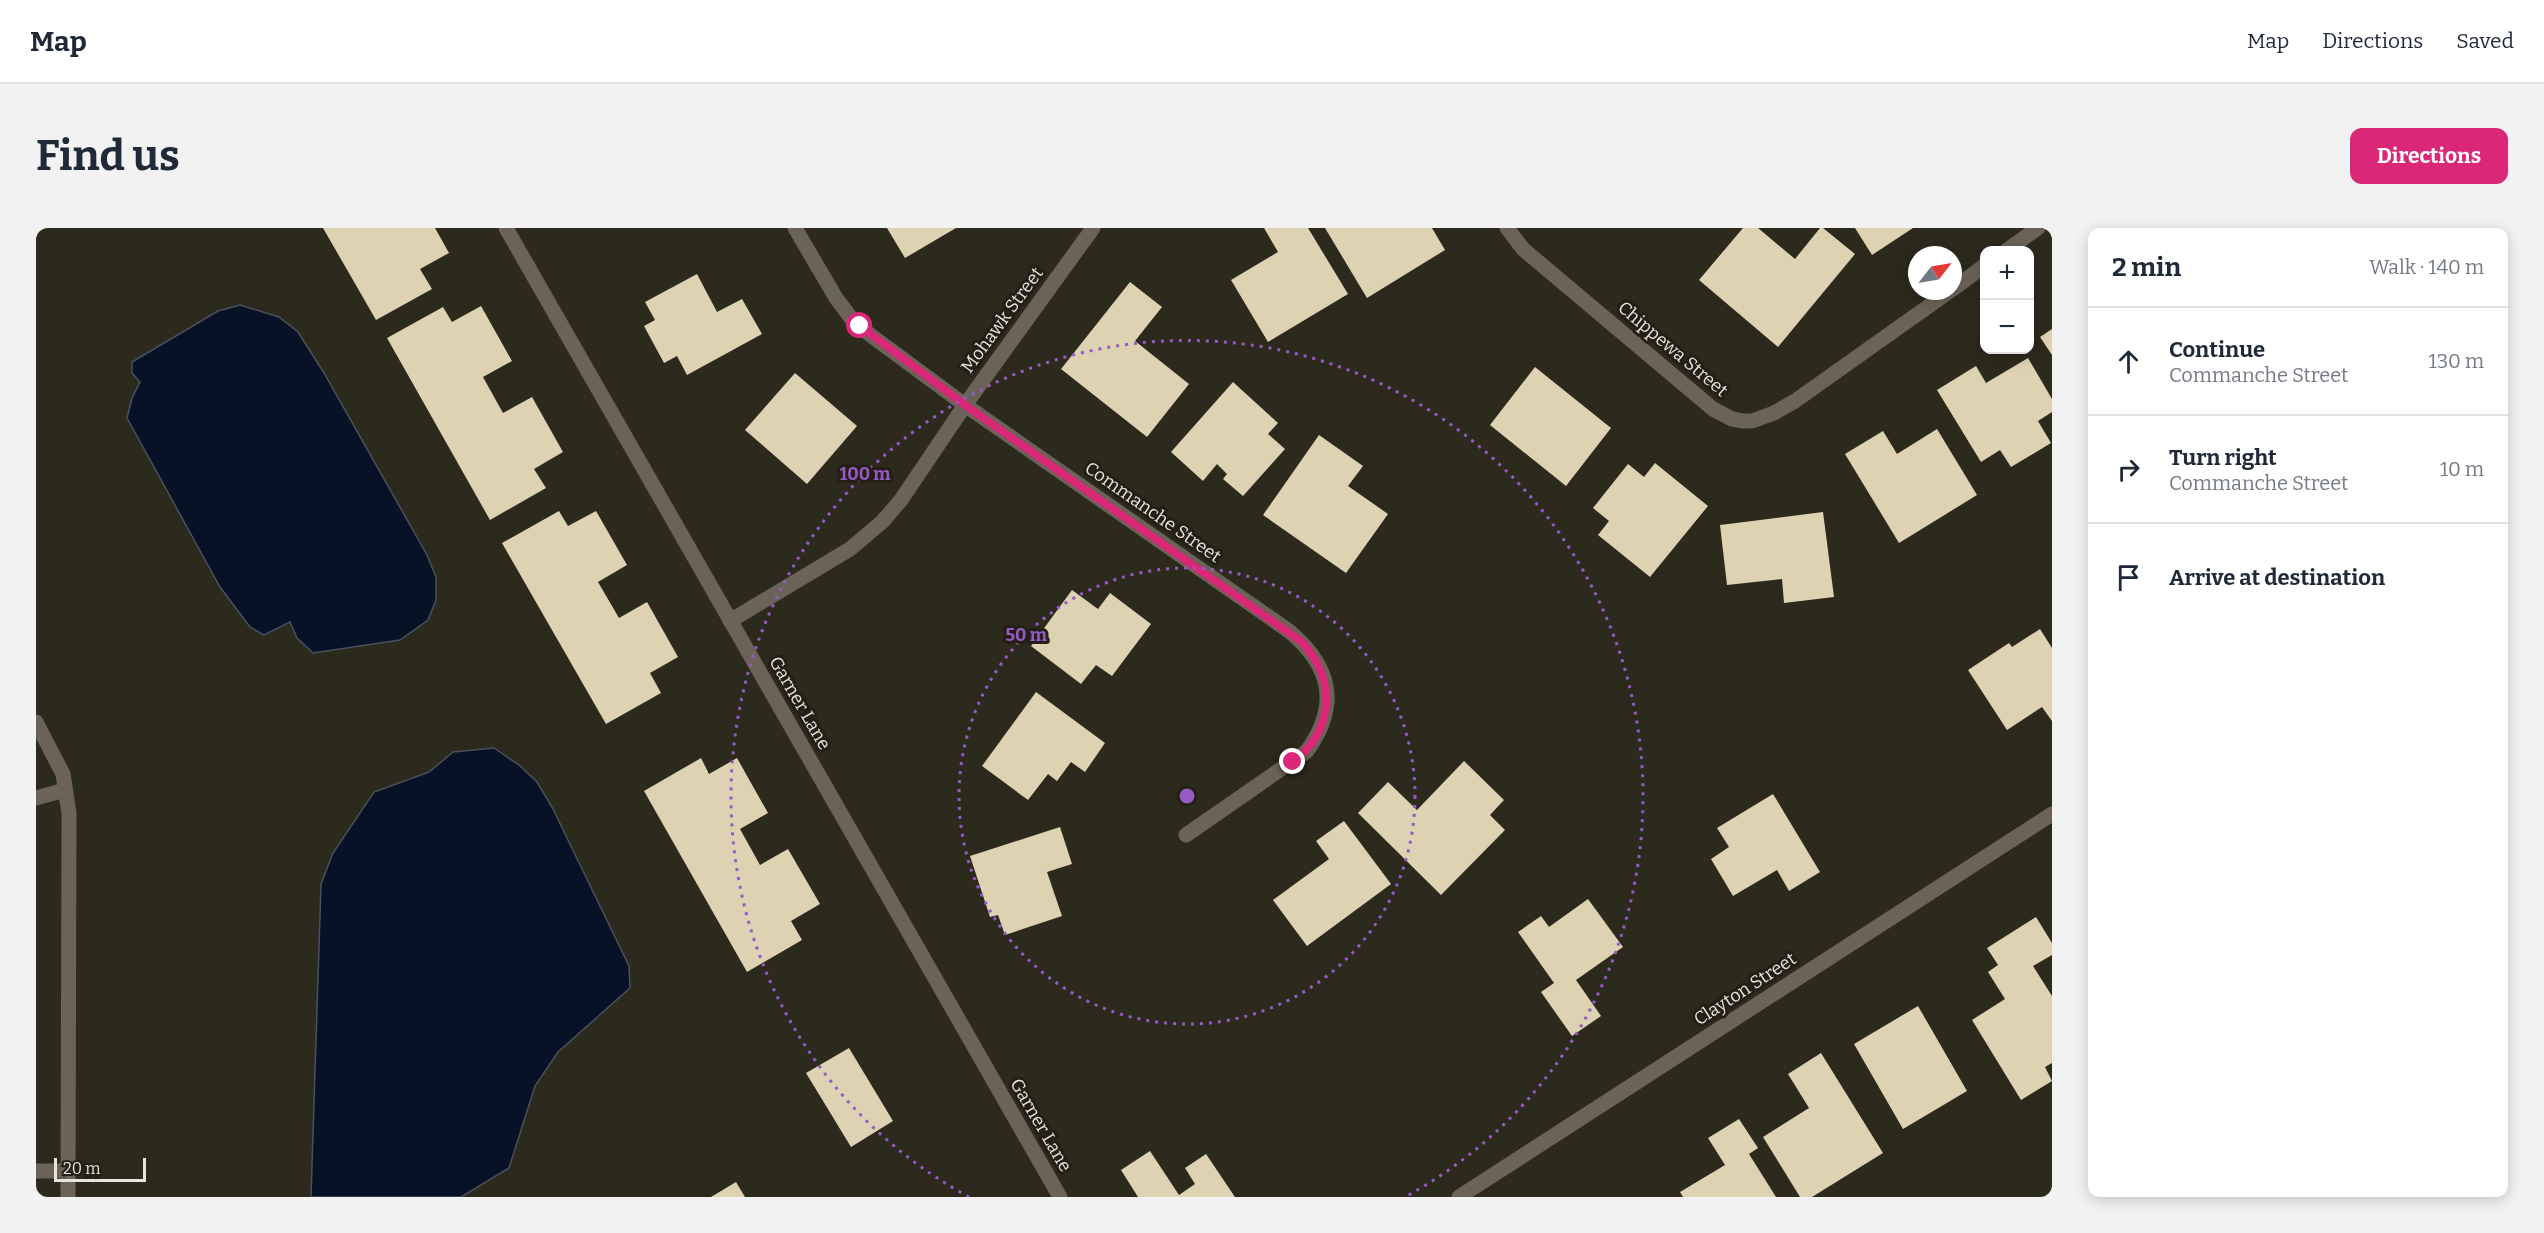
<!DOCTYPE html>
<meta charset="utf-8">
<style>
:root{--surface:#fff;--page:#f2f2f3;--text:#1f2937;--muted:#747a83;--line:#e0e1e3;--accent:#db2777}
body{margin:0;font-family:Bitter,serif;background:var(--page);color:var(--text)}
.controls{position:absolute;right:18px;top:18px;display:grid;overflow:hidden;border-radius:12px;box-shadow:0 3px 15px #0003}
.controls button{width:54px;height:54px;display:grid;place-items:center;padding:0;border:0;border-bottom:2px solid var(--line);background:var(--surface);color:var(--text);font:30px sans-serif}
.compass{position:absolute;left:1872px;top:18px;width:54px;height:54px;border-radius:50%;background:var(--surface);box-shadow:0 3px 15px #0003;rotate:59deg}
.scale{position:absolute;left:18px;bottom:15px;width:92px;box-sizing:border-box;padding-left:6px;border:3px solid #e6e4dc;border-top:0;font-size:16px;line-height:21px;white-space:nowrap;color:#e6e4dc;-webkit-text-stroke:4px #231f14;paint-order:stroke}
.stop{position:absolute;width:18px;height:18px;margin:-14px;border:4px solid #db2777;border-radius:50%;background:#fff}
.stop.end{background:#db2777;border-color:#fff;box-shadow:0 2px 6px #0008}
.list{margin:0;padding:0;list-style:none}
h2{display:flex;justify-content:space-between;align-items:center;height:78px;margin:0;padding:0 24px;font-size:26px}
h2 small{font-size:20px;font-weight:400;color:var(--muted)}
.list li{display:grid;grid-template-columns:39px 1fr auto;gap:18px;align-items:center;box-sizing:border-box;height:108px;padding:0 24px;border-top:2px solid var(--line)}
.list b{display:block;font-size:22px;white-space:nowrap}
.list p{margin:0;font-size:20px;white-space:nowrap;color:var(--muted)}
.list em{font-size:20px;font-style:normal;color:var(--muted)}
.icon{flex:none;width:33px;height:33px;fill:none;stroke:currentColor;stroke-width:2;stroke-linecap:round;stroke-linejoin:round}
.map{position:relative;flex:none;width:2016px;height:969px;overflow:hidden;border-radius:12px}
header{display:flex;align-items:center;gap:36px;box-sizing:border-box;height:84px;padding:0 30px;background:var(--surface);border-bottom:2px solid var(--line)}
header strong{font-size:28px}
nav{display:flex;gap:33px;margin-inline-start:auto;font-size:21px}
.intro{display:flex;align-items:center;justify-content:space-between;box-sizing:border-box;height:144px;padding:0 36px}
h1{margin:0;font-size:42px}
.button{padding:15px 27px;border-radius:12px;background:var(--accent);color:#fff;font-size:21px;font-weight:700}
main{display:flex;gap:36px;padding:0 36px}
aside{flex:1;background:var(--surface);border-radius:12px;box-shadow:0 3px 15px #0003}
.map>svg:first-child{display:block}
</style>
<header>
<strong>Map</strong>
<nav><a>Map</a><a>Directions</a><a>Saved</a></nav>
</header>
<div class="intro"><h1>Find us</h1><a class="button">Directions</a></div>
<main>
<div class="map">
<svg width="2016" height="969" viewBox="0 0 2016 969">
<rect width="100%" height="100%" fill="#2c291d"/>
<g fill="#071226" stroke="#4a515d" stroke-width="1.5">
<path d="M204 77 243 89 262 104 288 145 391 327 400 349V372L392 392 364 412 277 425 261 410 254 394 228 407 214 399 184 359 91 190 96 170 104 154 96 145V134L182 83Z"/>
<path d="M458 520 483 537 501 554 516 579 593 738 594 760 522 824 499 858 473 940 425 969H275L285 656 297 625 338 564 393 544 417 524Z"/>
</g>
<g fill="#ddd3b3">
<path d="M287 0H399L413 25 384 41 396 61 340 92Z"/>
<path d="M851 0H920L869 30Z"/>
<path d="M1228 0H1272L1312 66 1232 114 1195 52 1242 24Z"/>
<path d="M1289 0H1396L1409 22 1331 70Z"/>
<path d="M1707 0H1722L1759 31 1784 0H1787L1819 26 1742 119 1663 52Z"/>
<path d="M1819 0H1877L1836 27Z"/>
<path d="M661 46 681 84 706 71 726 106 651 147 641 128 628 135 608 98 619 92 609 74Z"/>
<path d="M1094 54 1126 79 1099 113 1153 156 1111 209 1025 141Z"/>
<path d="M445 78 476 133 447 149 467 185 496 169 527 224 498 241 510 260 454 292 351 110 407 79 416 94Z"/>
<path d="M2016 101V127L2004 109Z"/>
<path d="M1992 130 2016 171V184L2002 193 2015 215 1975 239 1964 222 1945 234 1901 162 1940 138 1950 155Z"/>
<path d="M1499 139 1575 200 1530 258 1454 197Z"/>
<path d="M759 145 821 198 771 256 709 202Z"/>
<path d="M1197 154 1242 195 1232 206 1249 221 1207 268 1187 251 1191 246 1181 236 1167 253 1135 224Z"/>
<path d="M1901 201 1941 267 1863 315 1809 226 1847 203 1861 226Z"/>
<path d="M1283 207 1327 238 1312 258 1352 286 1310 345 1227 287Z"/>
<path d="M1619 235 1672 278 1614 349 1562 307 1573 293 1557 280 1592 236 1608 249Z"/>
<path d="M523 283 532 298 560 283 591 337 562 354 583 390 611 374 642 429 614 445 625 465 570 496 466 315Z"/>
<path d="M1787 284 1798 369 1748 375 1746 351 1691 357 1684 297Z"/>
<path d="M1036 362 1062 381 1074 365 1115 396 1076 448 1060 437 1045 456 995 418Z"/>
<path d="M2004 401 2016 420V493L2006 479 1971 502 1932 442 1973 415 1976 419Z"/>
<path d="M1000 464 1069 515 1049 544 1035 534 1021 553 1012 546 992 572 946 538Z"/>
<path d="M665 530 673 546 701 530 732 585 704 601 724 637 752 621 784 676 755 693 766 712 711 744 608 563Z"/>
<path d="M1428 533 1468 572 1454 587 1469 602 1405 667 1322 585 1352 554 1381 582Z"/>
<path d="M1737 566 1784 644 1753 663 1741 642 1697 668 1675 631 1693 619 1681 600Z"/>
<path d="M1308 593 1355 656 1271 718 1237 672 1293 631 1280 613Z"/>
<path d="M1024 599 1036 636 1011 644 1026 688 969 707 962 687 954 689 934 628Z"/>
<path d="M1552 671 1587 719 1540 752 1565 788 1536 808 1505 764 1518 755 1482 704 1505 688 1513 699Z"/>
<path d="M2000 689 2016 715V727L1997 738 2016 768V835L2009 839 2016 853 1985 872 1936 792 1969 771 1952 744 1962 737 1951 720Z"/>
<path d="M1882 778 1931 863 1867 901 1818 816Z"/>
<path d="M813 820 857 893 815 919 770 845Z"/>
<path d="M1785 825 1847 925 1776 969H1764L1727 909 1773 880 1752 846Z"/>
<path d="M1703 891 1722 920 1713 926 1740 969H1647L1644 964 1689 937 1672 910Z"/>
<path d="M1114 923 1143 967 1159 956 1149 940 1170 926 1199 969H1102L1085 942Z"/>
<path d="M700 954 709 969H675Z"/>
</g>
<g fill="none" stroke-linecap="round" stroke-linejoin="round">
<g stroke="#6b6258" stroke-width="15">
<path d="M470 0 1024 969"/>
<path d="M759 0 800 70 815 90 833 106 929 177 1253 403C1295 438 1304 477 1271 523L1150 607"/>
<path d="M1471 0 1487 21 1677 181 1696 191 1707 193H1716L1738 185 1759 173 1914 63"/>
<path d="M1971 22 2002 0"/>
<path d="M1917 61 1948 38"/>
<path d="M694 393 814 321 846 294 865 272 929 177 1057 0"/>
<path d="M0 494 27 546 33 585 32 969"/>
<path d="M0 570 29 562"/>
<path d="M0 943H32"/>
<path d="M1423 969 2016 586"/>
</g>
</g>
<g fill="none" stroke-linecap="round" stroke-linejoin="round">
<path stroke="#db2777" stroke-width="8" d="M824 98 929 177 1266 414C1301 453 1298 502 1257 534"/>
</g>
<g fill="none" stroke="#965ac6" stroke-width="3" stroke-dasharray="3 6">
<circle cx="1151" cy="568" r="228"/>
<path d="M933 969A456 456 0 1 1 1369 969"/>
</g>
<g text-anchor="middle" stroke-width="6" stroke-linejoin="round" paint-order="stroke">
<g font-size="18" fill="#e6e4dc" stroke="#231f14">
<text transform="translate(966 92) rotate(-54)" y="6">Mohawk Street</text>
<text transform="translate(1637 121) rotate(40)" y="6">Chippewa Street</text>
<text transform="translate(1117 284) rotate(35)" y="6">Commanche Street</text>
<text transform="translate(764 475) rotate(60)" y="6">Garner Lane</text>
<text transform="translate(1709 761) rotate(-33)" y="6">Clayton Street</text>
<text transform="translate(1005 897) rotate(60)" y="6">Garner Lane</text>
</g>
</g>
<circle cx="1151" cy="568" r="9" fill="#965ac6" stroke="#231f14" stroke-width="3"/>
<g font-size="18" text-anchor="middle" font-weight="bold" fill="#965ac6" stroke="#231f14" stroke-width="6" stroke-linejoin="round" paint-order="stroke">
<text x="829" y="252">100 m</text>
<text x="990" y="413">50 m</text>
</g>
</svg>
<div class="controls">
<button>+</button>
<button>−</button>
</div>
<svg class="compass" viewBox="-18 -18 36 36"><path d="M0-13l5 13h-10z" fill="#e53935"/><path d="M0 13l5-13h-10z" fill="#747a83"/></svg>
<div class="scale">20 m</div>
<div class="stop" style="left:824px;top:98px"></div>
<div class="stop end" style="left:1257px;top:534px"></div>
</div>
<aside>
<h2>2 min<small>Walk · 140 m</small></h2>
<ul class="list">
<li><svg class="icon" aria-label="ahead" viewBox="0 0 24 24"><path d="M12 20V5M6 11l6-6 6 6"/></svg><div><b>Continue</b><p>Commanche Street</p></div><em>130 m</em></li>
<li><svg class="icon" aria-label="right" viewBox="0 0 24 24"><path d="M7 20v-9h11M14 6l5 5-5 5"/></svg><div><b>Turn right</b><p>Commanche Street</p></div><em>10 m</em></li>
<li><svg class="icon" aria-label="arrive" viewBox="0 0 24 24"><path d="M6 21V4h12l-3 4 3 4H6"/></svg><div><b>Arrive at destination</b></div></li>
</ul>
</aside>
</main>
